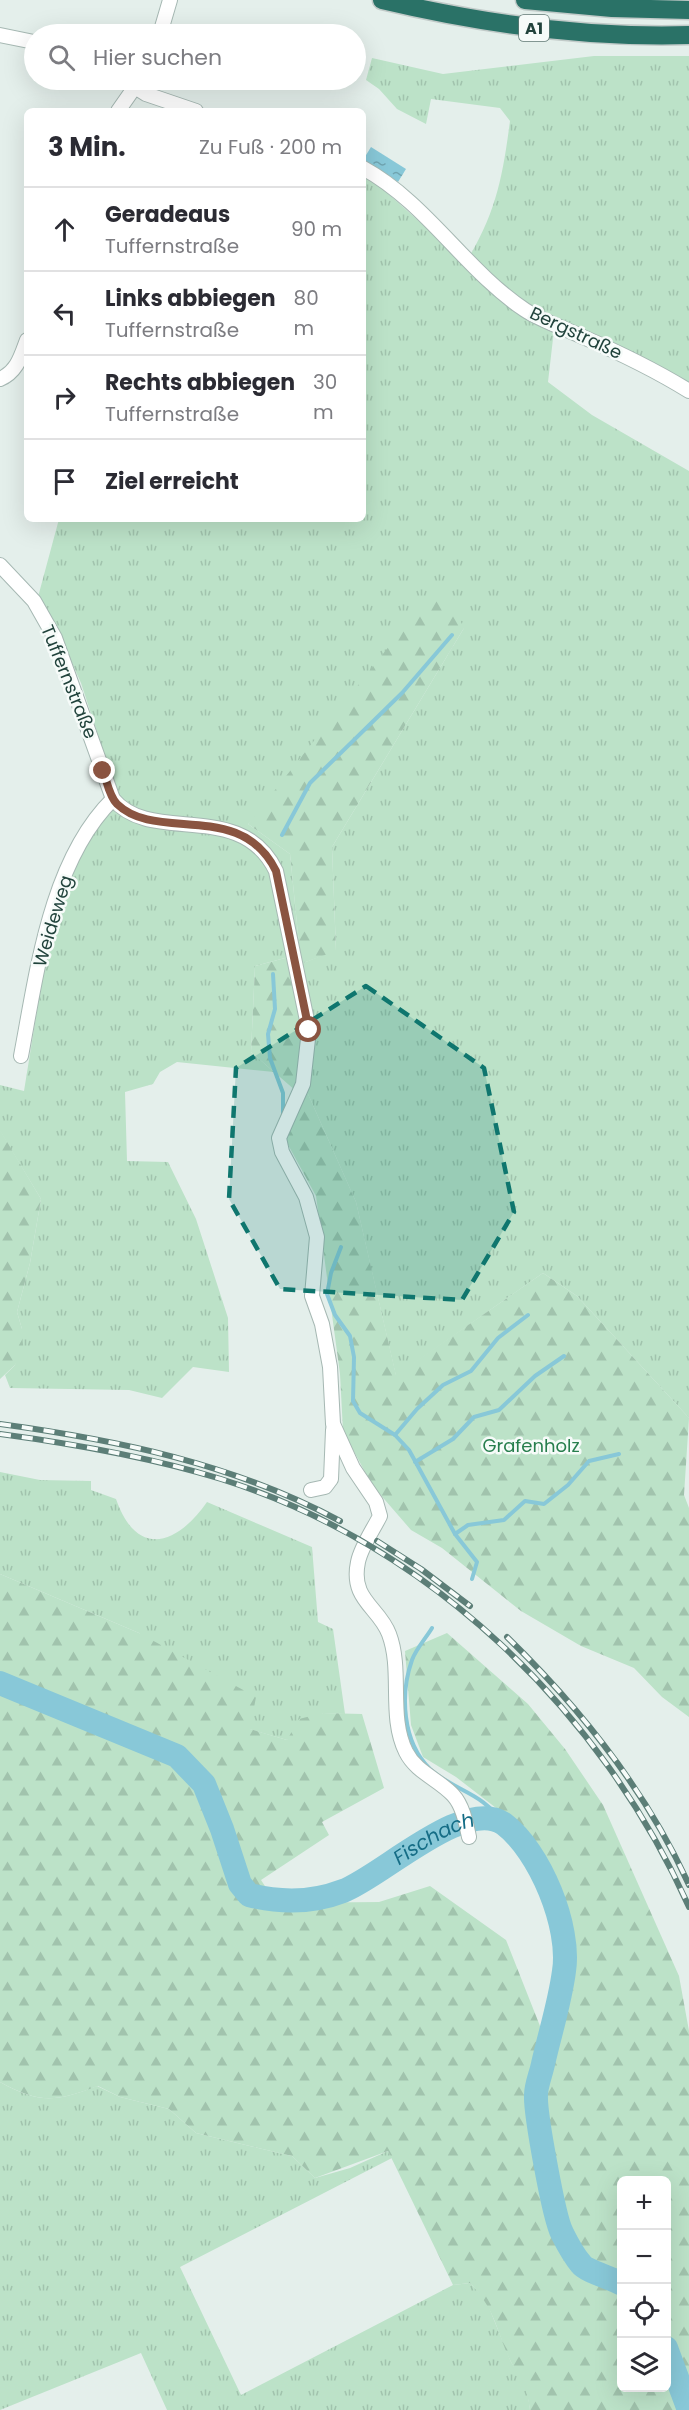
<!DOCTYPE html>
<html lang="de">
<meta charset="utf-8">
<style>
:root{--surface:#fff;--page:#f2f2f3;--text:#2b2b33;--muted:#7c7c81;--line:#e1e1e2}
body{margin:0;font-family:Poppins,sans-serif;background:var(--page);color:var(--text)}
.controls{position:absolute;right:18px;bottom:18px;display:grid;overflow:hidden;border-radius:9px;box-shadow:0 6px 24px #0002}
.controls button{width:54px;height:54px;display:grid;place-items:center;padding:0;border:0;border-bottom:2px solid var(--line);background:var(--surface);color:var(--text);font:30px sans-serif}
.stop{position:absolute;width:18px;height:18px;margin:-14px;border:4px solid #8a5441;border-radius:50%;background:#fff}
.stop.end{background:#8a5441;border-color:#fff;box-shadow:0 2px 6px #0008}
.list{margin:0;padding:0;list-style:none}
h2{display:flex;justify-content:space-between;align-items:center;height:78px;margin:0;padding:0 24px;font-size:26px}
h2 small{font-size:20px;font-weight:400;color:var(--muted)}
.list li{display:grid;grid-template-columns:39px 1fr auto;gap:18px;align-items:center;box-sizing:border-box;height:84px;padding:0 24px;border-top:2px solid var(--line)}
.list b{display:block;font-size:22px;white-space:nowrap}
.list p{margin:0;font-size:20px;white-space:nowrap;color:var(--muted)}
.list em{font-size:20px;font-style:normal;color:var(--muted)}
.icon{flex:none;width:33px;height:33px;fill:none;stroke:currentColor;stroke-width:2;stroke-linecap:round;stroke-linejoin:round}
.map{position:relative;flex:none;width:689px;height:2410px;overflow:hidden}
.search{position:absolute;background:var(--surface);box-shadow:0 6px 24px #0002;left:24px;top:24px;width:342px;height:66px;display:flex;align-items:center;gap:15px;box-sizing:border-box;padding:0 21px;border-radius:33px;color:var(--muted);font-size:22px}
.panel{position:absolute;background:var(--surface);box-shadow:0 6px 24px #0002;left:24px;top:108px;width:342px;height:414px;border-radius:9px}
.map>svg:first-child{display:block}
</style>
<div class="map">
<svg width="689" height="2410" viewBox="0 0 689 2410">
<defs>
<pattern id="grass-tufts" width="24" height="20" patternUnits="userSpaceOnUse" patternTransform="scale(1.5)"><rect width="24" height="20" fill="#bce2c8"/><path d="M3 7l-1-3M5 7V3M7 7l1-3M15 17l-1-3M17 17v-4M19 17l1-3" fill="none" stroke="#a1c3ad"/></pattern>
<pattern id="forest-firs" width="22" height="20" patternUnits="userSpaceOnUse" patternTransform="scale(1.5)"><rect width="22" height="20" fill="#bce2c8"/><path d="M5 1l3.5 6h-7zM16 11l3.5 6h-7z" fill="#a1c3ad"/></pattern>
<pattern id="water-ripples" width="26" height="14" patternUnits="userSpaceOnUse" patternTransform="scale(1.5)"><rect width="26" height="14" fill="#88c8d8"/><path d="M2 4q2-2 4 0t4 0M15 11q2-2 4 0t4 0" fill="none" stroke="#6fa4b0"/></pattern>
</defs>
<rect width="100%" height="100%" fill="#e4efeb"/>
<g fill="url(#grass-tufts)">
<path d="M594 56H689V384C641 352 585 335 534 309 510 296 490 275 469 257 497 210 503 174 510 121L500 108 431 99 426 124 397 109 379 89 366 80 372 58 443 74Z"/>
<path d="M363 175 384 190 441 241 491 293 554 330 548 382 592 415 689 471V1418L577 1296 543 1273 396 1376 356 1202 300 1076 303 963 336 950 332 847 464 628 248 824 290 854 300 954 255 966 251 1052 274 1072 177 1062 160 1072 153 1084 125 1092 127 1161 168 1162 196 1219 228 1318 229 1372 193 1367 162 1398 129 1390 10 1388 5 1375 15 1365 22 1329 17 1312 30 1263 41 1199 0 1131V1085L24 1091 49 936 82 848 97 822 113 781 81 683 59 634 38 597 59 519H363Z"/>
<path d="M0 1472 40 1480 91 1481V1490L116 1499C137 1559 177 1545 207 1502L312 1547 318 1622 333 1629 345 1714 323 1713 287 1740 249 1729 139 1633 0 1574Z"/>
<path d="M0 2082C39 2104 56 2102 97 2086L120 2097 169 2109 196 2133 292 2156 315 2178 350 2168 388 2151 392 2158 180 2267 241 2395 453 2285 470 2283 486 2300 511 2362 527 2388 530 2410H167L141 2353 0 2410Z"/>
</g>
<g fill="url(#forest-firs)" fill-rule="evenodd">
<path d="M440 582 464 628 332 847 336 951 303 963 300 1076 356 1202 396 1375 543 1273 577 1296 689 1418 684 1495 689 1508V1717L662 1697 634 1668 581 1646 521 1611 442 1548 411 1530 372 1485 343 1431 340 1374 316 1196 286 1141 296 1091 251 1052 255 966 300 954 290 854 248 824Z"/>
<path d="M0 1130 41 1199 30 1263 17 1312 22 1329 23 1349 15 1365 0 1379Z"/>
<path d="M0 1574 139 1633 256 1697 250 1729 287 1740 299 1719 323 1713 362 1714 384 1788 322 1822 329 1835 261 1880 276 1903 379 1902 430 1886 506 1940 555 2064 563 1924 550 1871 509 1818 456 1777 423 1757 411 1725 405 1651 447 1633 528 1704 565 1749 603 1805 679 1976 689 2031V2410H530C527 2386 521 2382 511 2362 496 2331 496 2310 470 2283L453 2285 388 2151 315 2178 292 2156 196 2133 169 2109 120 2097 98 2086C55 2102 40 2104 0 2082ZM666 2180V2388H622V2180Z"/>
</g>
<path fill="url(#water-ripples)" d="M371 147 406 169 398 182 363 160Z"/>
<g fill="none" stroke-linecap="round" stroke-linejoin="round">
<g stroke="#88c8d8" stroke-width="4">
<path d="M282 835 310 783 402 693 452 635"/>
<path d="M273 974 275 1009 268 1034 270 1058 283 1093V1117"/>
<path d="M341 1247 331 1273 327 1294 335 1315 350 1336 354 1357 353 1401 360 1413 395 1435 409 1450 455 1534 477 1562 472 1579"/>
<path d="M395 1435 417 1409 443 1385 471 1371 498 1338 528 1315"/>
<path d="M415 1462 453 1439 474 1417 499 1410 535 1376 564 1356"/>
<path d="M455 1534 468 1525 504 1520 525 1501 544 1504 568 1485 589 1461 619 1454"/>
<path d="M432 1628C426 1638 416 1649 412 1660 400 1694 402 1742 430 1769 456 1792 483 1792 503 1824"/>
</g>
<g stroke="#88c8d8" stroke-width="24">
<path id="s1" d="M0 1683 177 1756 204 1784 222 1829 240 1884 249 1895C281 1903 312 1903 343 1891 381 1877 465 1796 504 1824 540 1851 571 1927 564 1971 560 2002 550 2033 543 2064 541 2074 536 2085 536 2095 535 2113 554 2218 562 2233 567 2243 574 2256 581 2264 586 2271 612 2278 622 2284"/>
<path d="M666 2348 689 2410"/>
</g>
<defs>
<g id="minor">
<path d="M160 34 170 0"/>
<path d="M0 35 34 42"/>
<path d="M124 80 146 94 196 111"/>
<path d="M118 111 139 81"/>
<path d="M363 168C427 203 465 270 525 310 542 321 564 328 583 337 620 353 655 370 689 391"/>
<path d="M0 379C17 372 21 356 27 340"/>
<path d="M0 565 34 601 55 638 113 799C152 846 241 798 276 871L309 1030 303 1084 279 1138 282 1152 306 1197 317 1237 312 1296 322 1324 330 1367 333 1424 353 1468 376 1502 380 1516C373 1530 361 1547 358 1562 350 1600 379 1607 389 1634 403 1671 388 1716 406 1752 416 1772 438 1779 453 1795 463 1806 466 1823 469 1837"/>
<path d="M21 1056C37 972 50 861 113 799"/>
<path d="M311 1490 325 1487 331 1479 333 1430"/>
</g>
<g id="highway">
<path d="M382 0C483 24 585 38 689 35"/>
<path d="M525 0 612 8 689 10"/>
</g>
</defs>
<use href="#minor" stroke="#a6b8b3" stroke-width="16"/>
<use href="#highway" stroke="#c1cac8" stroke-width="21"/>
<use href="#minor" stroke="#fff" stroke-width="14"/>
<use href="#highway" stroke="#2a7267" stroke-width="18"/>
<defs>
<g id="rail">
<path d="M0 1424C118 1440 234 1464 340 1521"/>
<path d="M0 1434C75 1444 149 1457 221 1479 430 1545 601 1710 689 1907"/>
<path d="M377 1541 421 1569 470 1606"/>
<path d="M507 1637C581 1709 646 1790 689 1885"/>
</g>
</defs>
<use href="#rail" stroke="#5c7e77" stroke-width="6"/>
<use href="#rail" stroke="#f6fbf9" stroke-width="4" stroke-dasharray="11" stroke-linecap="butt"/>
</g>
<g fill="none" stroke-linecap="round" stroke-linejoin="round">
<path stroke="#8a5441" stroke-width="8" d="M103 771C107 781 109 796 117 804 157 843 241 799 276 871L309 1030"/>
</g>
<path fill="#0f766e" fill-opacity="0.2" stroke="#0f766e" stroke-width="4.5" stroke-dasharray="12 8" stroke-linejoin="round" d="M366 986 484 1068 514 1212 462 1300 280 1289 229 1199 236 1068Z"/>
<g text-anchor="middle" stroke-width="5" stroke-linejoin="round" paint-order="stroke">
<rect fill="#f6fbf9" stroke="#617a75" stroke-width="1.5" x="519" y="15" width="30" height="26" rx="4.5"/>
<g font-size="16" font-weight="bold" fill="#21433c">
<text x="534" y="34">A1</text>
</g>
<g font-size="18" fill="#21433c" stroke="#f6fbf9">
<text transform="translate(576 333) rotate(25)" y="6">Bergstraße</text>
<text transform="translate(69 682) rotate(68)" y="6">Tuffernstraße</text>
<text transform="translate(53 921) rotate(-73)" y="6">Weideweg</text>
</g>
<g font-size="18" fill="#277e4d" stroke="#f6fbf9">
<text x="531" y="1452">Grafenholz</text>
</g>
<g font-size="20" font-style="italic" fill="#156d86" stroke="#f6fbf9">
<text dy="7" stroke="none"><textPath href="#s1" startOffset="552">Fischach</textPath></text>
</g>
</g>
</svg>
<div class="controls">
<button>+</button>
<button>−</button>
<button><svg class="icon" aria-label="locate" viewBox="0 0 24 24"><circle cx="12" cy="12" r="6"/><path d="M12 2v4M12 18v4M2 12h4M18 12h4"/></svg></button>
<button><svg class="icon" aria-label="layers" viewBox="0 0 24 24"><path d="M12 4l9 5-9 5-9-5zM3 14l9 5 9-5"/></svg></button>
</div>
<div class="stop" style="left:309px;top:1030px"></div>
<div class="stop end" style="left:103px;top:771px"></div>
<div class="search"><svg class="icon" aria-label="search" viewBox="0 0 24 24"><circle cx="10" cy="10" r="6"/><path d="M15 15l6 6"/></svg>Hier suchen</div>
<section class="panel">
<h2>3 Min.<small>Zu Fuß · 200 m</small></h2>
<ul class="list">
<li><svg class="icon" aria-label="ahead" viewBox="0 0 24 24"><path d="M12 20V5M6 11l6-6 6 6"/></svg><div><b>Geradeaus</b><p>Tuffernstraße</p></div><em>90 m</em></li>
<li><svg class="icon" aria-label="left" viewBox="0 0 24 24"><path d="M17 20v-9H6M10 6l-5 5 5 5"/></svg><div><b>Links abbiegen</b><p>Tuffernstraße</p></div><em>80 m</em></li>
<li><svg class="icon" aria-label="right" viewBox="0 0 24 24"><path d="M7 20v-9h11M14 6l5 5-5 5"/></svg><div><b>Rechts abbiegen</b><p>Tuffernstraße</p></div><em>30 m</em></li>
<li><svg class="icon" aria-label="arrive" viewBox="0 0 24 24"><path d="M6 21V4h12l-3 4 3 4H6"/></svg><div><b>Ziel erreicht</b></div></li>
</ul>
</section>
</div>
